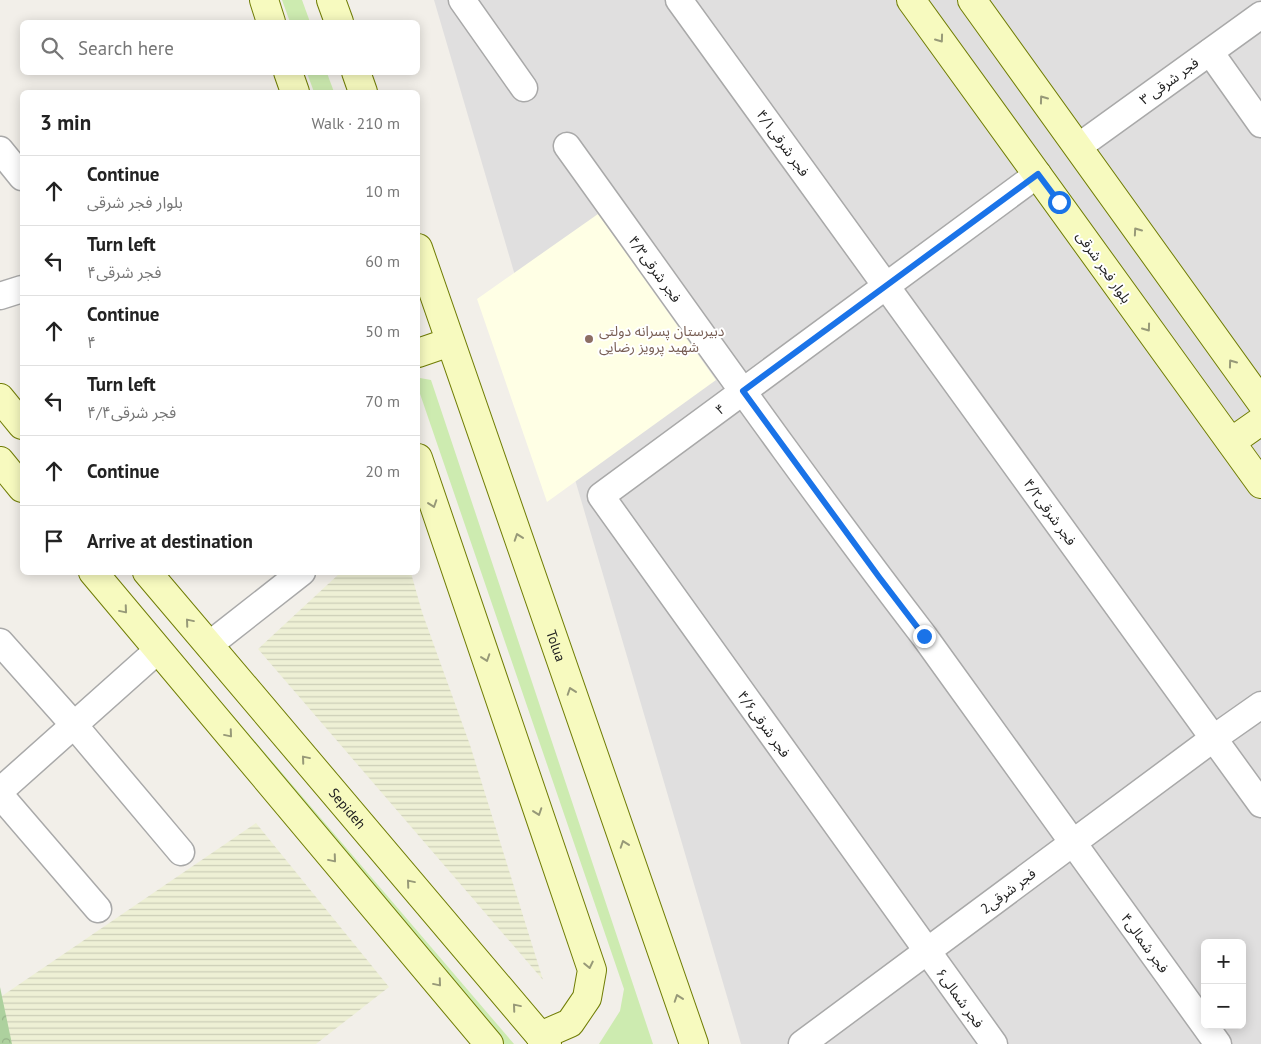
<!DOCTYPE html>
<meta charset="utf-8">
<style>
:root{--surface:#fff;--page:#f6f6f6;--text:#222;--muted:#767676;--line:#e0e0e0}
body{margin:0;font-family:"PT Sans","Noto Sans Arabic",sans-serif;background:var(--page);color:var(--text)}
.controls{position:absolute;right:15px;bottom:15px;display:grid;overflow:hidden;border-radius:8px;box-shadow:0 2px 12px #0003}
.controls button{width:45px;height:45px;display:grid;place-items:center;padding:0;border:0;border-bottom:1px solid var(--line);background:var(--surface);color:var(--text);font:25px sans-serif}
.stop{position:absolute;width:15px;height:15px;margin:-11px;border:4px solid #1a73e8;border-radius:50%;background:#fff}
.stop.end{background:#1a73e8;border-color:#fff;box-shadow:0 1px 5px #0008}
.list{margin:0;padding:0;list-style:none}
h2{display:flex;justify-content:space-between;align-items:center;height:65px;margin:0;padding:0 20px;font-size:21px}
h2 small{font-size:16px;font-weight:400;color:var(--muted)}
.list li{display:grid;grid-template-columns:32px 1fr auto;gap:15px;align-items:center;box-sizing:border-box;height:70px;padding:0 20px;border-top:1px solid var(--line)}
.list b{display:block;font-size:19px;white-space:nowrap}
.list p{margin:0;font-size:16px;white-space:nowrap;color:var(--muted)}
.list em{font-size:16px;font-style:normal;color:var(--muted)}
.icon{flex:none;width:28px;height:28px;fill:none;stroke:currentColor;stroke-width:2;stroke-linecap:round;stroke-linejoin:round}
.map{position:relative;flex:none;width:1261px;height:1044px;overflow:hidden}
.search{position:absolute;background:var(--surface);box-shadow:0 2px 12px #0003;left:20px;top:20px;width:400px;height:55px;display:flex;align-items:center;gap:12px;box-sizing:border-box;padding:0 18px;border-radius:8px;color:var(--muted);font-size:19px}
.panel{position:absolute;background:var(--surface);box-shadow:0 2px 12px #0003;left:20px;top:90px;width:400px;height:485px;border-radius:8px}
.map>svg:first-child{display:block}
</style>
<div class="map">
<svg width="1261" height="1044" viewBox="0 0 1261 1044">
<defs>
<pattern id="farmland-rules" width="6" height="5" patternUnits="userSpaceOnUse" patternTransform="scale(1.25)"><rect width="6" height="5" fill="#eef0d5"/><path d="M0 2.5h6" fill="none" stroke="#ccceb7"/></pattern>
<pattern id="forest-crowns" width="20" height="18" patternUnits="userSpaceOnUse" patternTransform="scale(1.25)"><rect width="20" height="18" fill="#add19e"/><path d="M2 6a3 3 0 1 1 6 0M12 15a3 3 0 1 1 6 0" fill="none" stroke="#95b388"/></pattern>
</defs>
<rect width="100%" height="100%" fill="#f2efe9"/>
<path fill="#e0dfdf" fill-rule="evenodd" d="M434 0H1261V1044H741ZM1205 943H1242V1025H1205Z"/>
<path fill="#ffffe5" d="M598 214 716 380 547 502 477 299Z"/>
<g fill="url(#farmland-rules)">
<path d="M340 573H411L422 612 470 745 543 980 258 649Z"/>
<path d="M256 823 389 987 316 1044H10L2 996Z"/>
</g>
<g fill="#cdebb0">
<path d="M282 0H302L310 22H290Z"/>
<path d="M307 73H327L334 92H314Z"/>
<path d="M420 378 431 380 653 1044H599L620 1011 624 989 418 388V382Z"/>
<path d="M111 573 514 1044H500Z"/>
</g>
<path fill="url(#forest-crowns)" d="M0 987 12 1044H0Z"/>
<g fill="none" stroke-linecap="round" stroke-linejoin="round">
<defs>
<g id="street">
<path d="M462 0 524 88"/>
<path d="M679 0 1261 804"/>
<path d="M1210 52 1261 124"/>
<path d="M567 146C685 310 801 476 924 636L1218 1044"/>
<path d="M1078 147 1261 15"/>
<path d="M0 150 22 177"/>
<path d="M0 296 22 289"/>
<path d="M0 642 74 725 181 852"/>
<path d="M209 645 302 572"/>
<path d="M0 791 158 650"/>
<path d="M0 795 98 909"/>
<path d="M802 1044 1214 738 1261 705"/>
<path d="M994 1044 601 496 1038 174"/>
</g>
<g id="secondary">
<path d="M264 0 271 22"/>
<path d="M331 0 339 22"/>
<path d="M911 0 1261 484"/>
<path d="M972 0 1261 402"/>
<path d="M288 72 295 92"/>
<path d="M356 72 363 92"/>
<path id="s1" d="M418 248 694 1044"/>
<path d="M418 353 450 342"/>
<path d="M0 398 22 425"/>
<path d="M1231 442 1261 421"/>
<path d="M418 458 592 970 587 998 570 1023 540 1036"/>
<path d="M0 461 22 488"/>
<path d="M93 572 489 1044"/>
<path id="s2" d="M147 572 547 1044"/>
</g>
</defs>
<use href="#street" stroke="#a9a9a9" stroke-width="29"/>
<use href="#secondary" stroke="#707d05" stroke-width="30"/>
<use href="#street" stroke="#fff" stroke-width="26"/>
<use href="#secondary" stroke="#f7fabf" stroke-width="28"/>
</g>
<defs><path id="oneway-chevron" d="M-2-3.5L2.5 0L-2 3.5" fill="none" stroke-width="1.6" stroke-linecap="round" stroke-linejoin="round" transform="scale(1.25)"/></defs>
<g stroke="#979978">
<use href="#oneway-chevron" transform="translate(940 39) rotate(54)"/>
<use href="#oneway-chevron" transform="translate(1043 99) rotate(-126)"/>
<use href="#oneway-chevron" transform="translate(1137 231) rotate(-125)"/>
<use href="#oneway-chevron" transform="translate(1147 328) rotate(54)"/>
<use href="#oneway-chevron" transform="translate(1232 363) rotate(-126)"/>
<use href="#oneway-chevron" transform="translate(433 504) rotate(71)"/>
<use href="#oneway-chevron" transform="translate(518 537) rotate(-109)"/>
<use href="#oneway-chevron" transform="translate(124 610) rotate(50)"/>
<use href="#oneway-chevron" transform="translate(189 622) rotate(-130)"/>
<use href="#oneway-chevron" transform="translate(486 658) rotate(71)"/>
<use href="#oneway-chevron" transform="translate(571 691) rotate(-109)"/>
<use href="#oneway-chevron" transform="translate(229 734) rotate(50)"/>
<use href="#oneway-chevron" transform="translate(305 759) rotate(-130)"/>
<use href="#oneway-chevron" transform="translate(538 812) rotate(71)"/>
<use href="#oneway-chevron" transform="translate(624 844) rotate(-109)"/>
<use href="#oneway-chevron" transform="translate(333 859) rotate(50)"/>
<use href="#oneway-chevron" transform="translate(410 883) rotate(-130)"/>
<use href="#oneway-chevron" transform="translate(589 965) rotate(78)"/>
<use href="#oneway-chevron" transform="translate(438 983) rotate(50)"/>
<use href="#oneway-chevron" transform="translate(678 998) rotate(-109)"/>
<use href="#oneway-chevron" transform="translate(516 1007) rotate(-130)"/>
</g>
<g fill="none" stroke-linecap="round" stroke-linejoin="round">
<path stroke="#1a73e8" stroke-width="6" d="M924 636 879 577 743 391 1038 174 1059 202"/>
</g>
<circle fill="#8d6e63" stroke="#fff" stroke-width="2" cx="589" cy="339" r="5"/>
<g text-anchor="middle" stroke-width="4" stroke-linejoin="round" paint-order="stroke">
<g font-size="14" fill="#222" stroke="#fff">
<text transform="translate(1169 81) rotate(-36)" y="5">۳ فجر شرقی</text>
<text transform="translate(783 143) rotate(54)" y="5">فجر شرقی۴/۱</text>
<text transform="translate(1104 267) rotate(55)" y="5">بلوار فجر شرقی</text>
<text transform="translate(655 269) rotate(54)" y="5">فجر شرقی۴/۳</text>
<text transform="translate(720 409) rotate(-36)" y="5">۴</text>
<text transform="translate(1050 512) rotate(54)" y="5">فجر شرقی۴/۲</text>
<text dy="5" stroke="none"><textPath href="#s1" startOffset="421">Tolua</textPath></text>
<text transform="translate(764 724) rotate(54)" y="5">فجر شرقی۴/۶</text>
<text dy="5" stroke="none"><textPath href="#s2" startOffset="310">Sepideh</textPath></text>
<text transform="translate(1008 891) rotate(-37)" y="5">2فجر شرقی</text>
<text transform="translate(1145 943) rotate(54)" y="5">فجر شمالی۴</text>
<text transform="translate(960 998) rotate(54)" y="5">فجر شمالی۶</text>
</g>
<g font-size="14" fill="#785e54" stroke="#fff" text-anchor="start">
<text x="599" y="336">دبیرستان پسرانه دولتی<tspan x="599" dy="16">شهید پرویز رضایی</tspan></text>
</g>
</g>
</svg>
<div class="controls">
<button>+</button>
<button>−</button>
</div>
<div class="stop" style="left:1059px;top:202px"></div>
<div class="stop end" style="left:924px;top:636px"></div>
<div class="search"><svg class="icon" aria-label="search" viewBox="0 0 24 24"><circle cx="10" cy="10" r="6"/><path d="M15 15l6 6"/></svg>Search here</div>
<section class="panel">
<h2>3 min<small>Walk · 210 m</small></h2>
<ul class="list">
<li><svg class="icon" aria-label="ahead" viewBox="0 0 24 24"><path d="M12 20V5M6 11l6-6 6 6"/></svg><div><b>Continue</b><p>بلوار فجر شرقی</p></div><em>10 m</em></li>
<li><svg class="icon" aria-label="left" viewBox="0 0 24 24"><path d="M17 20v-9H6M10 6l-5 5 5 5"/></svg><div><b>Turn left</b><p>فجر شرقی۴</p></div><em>60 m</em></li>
<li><svg class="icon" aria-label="ahead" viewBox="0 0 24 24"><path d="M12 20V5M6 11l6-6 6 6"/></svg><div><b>Continue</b><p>۴</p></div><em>50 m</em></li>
<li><svg class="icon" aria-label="left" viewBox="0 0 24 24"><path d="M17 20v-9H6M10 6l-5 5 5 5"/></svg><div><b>Turn left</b><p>فجر شرقی۴/۴</p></div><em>70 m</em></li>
<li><svg class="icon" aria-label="ahead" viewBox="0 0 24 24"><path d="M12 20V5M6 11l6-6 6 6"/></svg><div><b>Continue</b></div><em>20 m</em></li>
<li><svg class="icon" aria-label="arrive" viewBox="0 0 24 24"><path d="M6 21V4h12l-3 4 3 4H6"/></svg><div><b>Arrive at destination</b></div></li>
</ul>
</section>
</div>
